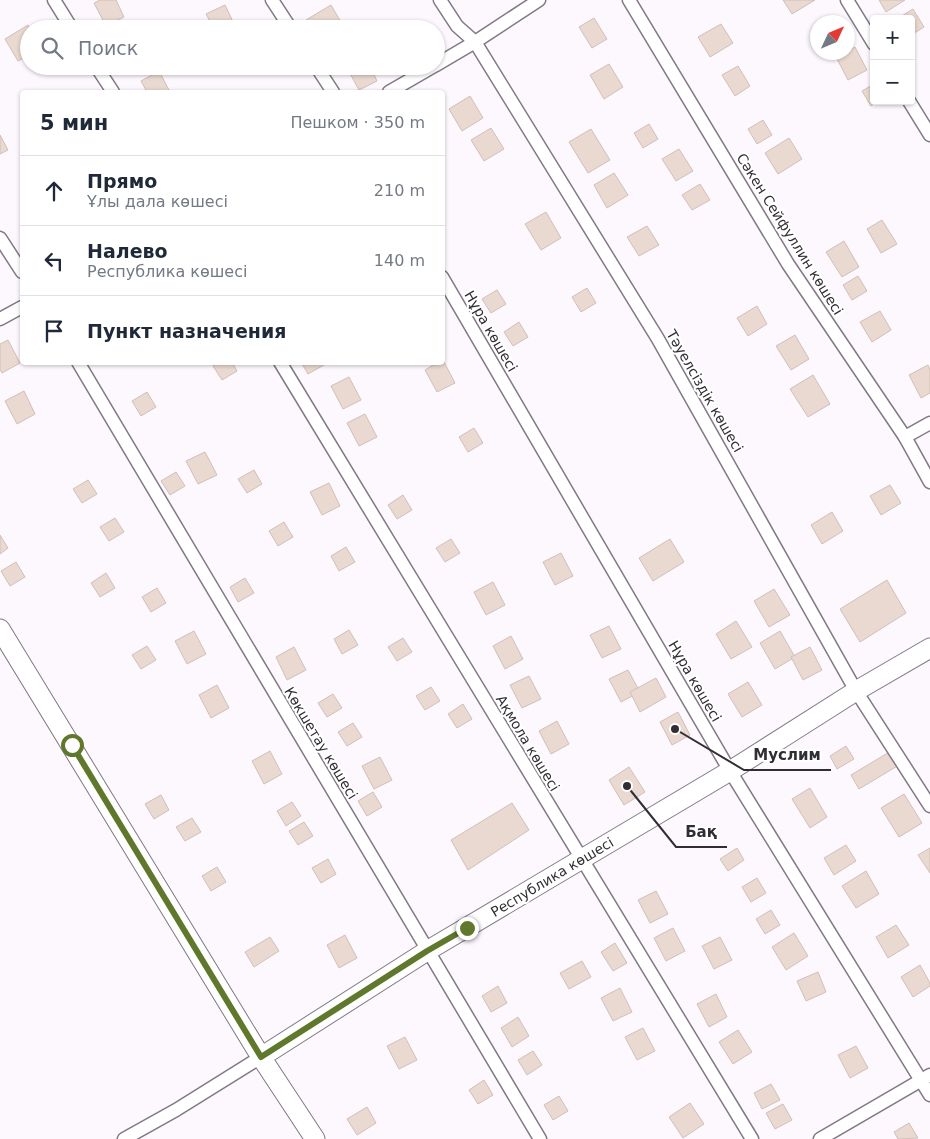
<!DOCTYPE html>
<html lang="ru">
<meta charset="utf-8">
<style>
:root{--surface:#fff;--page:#f6f6f7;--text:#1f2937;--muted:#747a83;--line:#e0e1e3}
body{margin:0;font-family:"DejaVu Sans",sans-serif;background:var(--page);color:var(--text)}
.controls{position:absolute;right:15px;top:15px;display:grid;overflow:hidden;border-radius:5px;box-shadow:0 1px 4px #0004}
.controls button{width:45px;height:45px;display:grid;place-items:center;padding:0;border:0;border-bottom:1px solid var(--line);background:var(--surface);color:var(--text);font:25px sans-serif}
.compass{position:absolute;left:810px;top:15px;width:45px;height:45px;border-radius:50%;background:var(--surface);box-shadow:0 1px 4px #0004;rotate:46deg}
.stop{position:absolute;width:15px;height:15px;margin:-11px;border:4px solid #5f782b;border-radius:50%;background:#fff}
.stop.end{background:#5f782b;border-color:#fff;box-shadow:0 1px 5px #0008}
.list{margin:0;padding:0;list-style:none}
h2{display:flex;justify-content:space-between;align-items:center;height:65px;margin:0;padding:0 20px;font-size:21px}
h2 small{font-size:16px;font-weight:400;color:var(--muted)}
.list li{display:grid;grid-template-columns:32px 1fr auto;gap:15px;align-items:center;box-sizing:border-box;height:70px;padding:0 20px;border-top:1px solid var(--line)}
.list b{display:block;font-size:19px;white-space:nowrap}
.list p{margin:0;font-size:16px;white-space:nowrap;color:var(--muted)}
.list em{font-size:16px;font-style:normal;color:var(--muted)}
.icon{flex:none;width:28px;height:28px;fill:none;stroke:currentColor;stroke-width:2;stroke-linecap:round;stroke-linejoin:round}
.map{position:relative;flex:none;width:930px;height:1139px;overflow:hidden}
.search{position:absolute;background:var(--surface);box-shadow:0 1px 4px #0004;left:20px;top:20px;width:425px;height:55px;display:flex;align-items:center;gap:12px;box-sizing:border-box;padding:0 18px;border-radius:28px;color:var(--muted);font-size:19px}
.panel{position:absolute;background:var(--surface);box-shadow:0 1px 4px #0004;left:20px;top:90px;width:425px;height:275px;border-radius:5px}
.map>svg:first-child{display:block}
</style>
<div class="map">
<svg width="930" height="1139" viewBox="0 0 930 1139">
<rect width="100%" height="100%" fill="#fcf8fe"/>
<g fill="#e9d9d0" stroke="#d0c0b7">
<path d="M100 0H116L124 17 106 26 94 3Z"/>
<path d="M783 0H815L792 14Z"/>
<path d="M879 0H905L886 12Z"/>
<path d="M225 5 236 28 214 29 206 14Z"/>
<path d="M331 5 345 29H311L306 20Z"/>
<path d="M913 9 924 27 911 35V19H897Z"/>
<path d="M594 18 607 39 592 48 579 27Z"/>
<path d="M721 24 733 43 710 57 698 37Z"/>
<path d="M28 25 31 29H29V55L18 61 5 39Z"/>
<path d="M855 47 867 70 848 80 836 57Z"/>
<path d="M609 64 623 87 604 99 590 75Z"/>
<path d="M350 66H370L377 81 359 90 347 68Z"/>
<path d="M390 66H408L394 74Z"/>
<path d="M738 66 750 86 735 96 722 75Z"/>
<path d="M159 71 170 92H147L141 81Z"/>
<path d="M874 84V101H878L871 106 862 91Z"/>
<path d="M470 96 483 118 462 131 449 109Z"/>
<path d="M763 120 772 135 757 144 748 129Z"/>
<path d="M649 124 658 139 643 148 634 133Z"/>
<path d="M491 128 504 149 484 161 471 140Z"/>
<path d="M591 129 610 160 588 173 569 142Z"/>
<path d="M0 135 8 150 0 154Z"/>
<path d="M789 138 802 159 778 174 765 153Z"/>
<path d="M679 149 693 171 676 181 662 159Z"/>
<path d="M614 173 628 195 607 208 594 185Z"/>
<path d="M700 184 710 200 692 210 682 195Z"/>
<path d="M546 212 561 238 541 250 525 224Z"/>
<path d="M882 220 897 244 881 253 867 229Z"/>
<path d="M647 226 659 245 639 256 627 237Z"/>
<path d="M844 241 859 267 842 277 826 252Z"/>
<path d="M858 276 867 291 852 300 843 285Z"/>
<path d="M587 288 596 303 581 312 572 297Z"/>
<path d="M497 290 506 304 491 313 482 299Z"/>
<path d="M757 306 767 324 748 336 737 318Z"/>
<path d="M880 311 891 330 872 342 860 322Z"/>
<path d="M519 322 528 337 513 346 504 332Z"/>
<path d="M795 335 809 359 791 370 776 346Z"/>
<path d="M8 340 20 363 2 373 0 369V344Z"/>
<path d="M443 360 455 383 437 392 425 370 438 362H442Z"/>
<path d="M218 362H232L237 371 222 380 213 366Z"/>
<path d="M301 362H322L324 365 308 374Z"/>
<path d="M928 365 930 370V393L921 398 909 375Z"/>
<path d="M813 375 830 404 808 417 790 389Z"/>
<path d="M349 377 361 400 343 409 331 386Z"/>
<path d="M24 391 35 414 17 424 5 401Z"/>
<path d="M147 392 156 407 141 416 132 401Z"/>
<path d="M365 414 377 437 359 446 347 423Z"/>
<path d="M474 428 483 443 468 452 459 437Z"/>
<path d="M205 452 217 475 198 484 186 461Z"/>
<path d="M254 470 262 484 247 493 238 479Z"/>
<path d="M176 472 185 486 170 495 161 481Z"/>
<path d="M88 480 97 494 82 503 73 489Z"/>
<path d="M329 483 340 506 322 515 310 492Z"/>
<path d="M890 485 901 503 881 515 870 496Z"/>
<path d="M403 495 412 510 397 519 388 505Z"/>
<path d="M832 512 843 531 822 544 811 525Z"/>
<path d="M115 518 124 532 109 541 100 527Z"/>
<path d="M284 522 293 537 278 546 269 531Z"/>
<path d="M0 535 8 548 0 554Z"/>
<path d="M451 539 460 553 445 562 436 548Z"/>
<path d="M670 539 684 562 653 581 639 558Z"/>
<path d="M346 547 355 562 339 571 331 556Z"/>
<path d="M561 553 573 576 555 585 543 562Z"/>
<path d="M16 562 25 577 10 586 1 571Z"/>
<path d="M106 573 115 588 100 597 91 583Z"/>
<path d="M245 578 254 593 238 602 230 587Z"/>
<path d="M887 580 906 613 860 642 840 609Z"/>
<path d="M493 582 505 605 486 615 474 592Z"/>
<path d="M157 588 166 603 151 612 142 597Z"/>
<path d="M774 589 790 615 769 627 754 601Z"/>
<path d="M736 621 752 647 731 659 716 634Z"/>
<path d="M609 626 621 649 602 658 590 635Z"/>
<path d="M349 630 358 645 342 654 334 639Z"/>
<path d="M194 631 206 654 187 664 175 641Z"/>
<path d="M780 631 795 657 775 669 760 643Z"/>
<path d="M511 636 523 659 505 669 493 646Z"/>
<path d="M403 638 412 652 397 661 388 647Z"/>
<path d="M147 646 156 660 141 669 132 655Z"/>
<path d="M294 647 306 670 287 680 276 657Z"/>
<path d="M810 647 822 670 803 680 791 657Z"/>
<path d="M628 670 640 692 621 702 609 679Z"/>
<path d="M529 676 541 699 522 708 510 685Z"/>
<path d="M656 678 666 697 640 712 630 692Z"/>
<path d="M748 682 762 705 742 717 728 694Z"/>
<path d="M217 685 229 708 211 718 199 695Z"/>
<path d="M431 687 440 701 425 710 416 696Z"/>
<path d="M333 694 342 708 327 717 318 703Z"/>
<path d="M463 704 472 719 457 728 448 714Z"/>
<path d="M678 712 690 735 672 745 660 722Z"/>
<path d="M557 721 569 744 551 754 539 731Z"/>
<path d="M353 723 362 737 347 746 338 732Z"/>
<path d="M846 746 854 759 837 769 830 756Z"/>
<path d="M270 751 282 774 264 784 252 761Z"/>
<path d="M891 751 899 765 859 789 851 775Z"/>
<path d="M380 757 392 780 374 789 362 766Z"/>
<path d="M629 767 645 792 624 805 609 780Z"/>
<path d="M810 788 827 817 810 828 792 799Z"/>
<path d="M373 792 382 807 367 816 358 801Z"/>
<path d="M904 794 922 823 899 837 881 808Z"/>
<path d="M161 795 169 810 154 819 145 804Z"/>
<path d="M292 802 301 816 286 826 277 811Z"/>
<path d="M512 803 529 830 468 870 451 840Z"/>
<path d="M192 818 201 832 185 841 176 827Z"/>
<path d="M304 822 313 836 298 845 289 831Z"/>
<path d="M846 845 856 861 834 875 824 858Z"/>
<path d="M737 848 744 860 728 871 720 859Z"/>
<path d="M930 848V873L918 855Z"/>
<path d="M328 859 336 874 321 883 312 868Z"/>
<path d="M217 867 226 882 211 891 202 876Z"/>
<path d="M866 871 879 894 856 908 842 886Z"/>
<path d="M757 878 766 893 751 902 742 887Z"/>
<path d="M656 891 668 914 650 923 638 900Z"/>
<path d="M771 910 780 925 765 934 756 919Z"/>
<path d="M896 925 909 945 888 958 876 937Z"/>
<path d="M673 928 685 951 666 961 654 938Z"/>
<path d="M794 933 808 956 786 970 772 947Z"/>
<path d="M345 935 357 958 339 968 327 945Z"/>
<path d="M270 937 279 951 254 967 245 952Z"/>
<path d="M720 937 732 960 714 969 702 946Z"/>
<path d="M615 943 627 963 613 971 601 952Z"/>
<path d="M582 961 591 977 569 989 560 973Z"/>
<path d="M920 965 930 983V986L913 997 901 977Z"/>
<path d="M818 972 826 992 806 1001 797 981Z"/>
<path d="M498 986 507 1003 491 1012 482 996Z"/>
<path d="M620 988 632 1012 613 1021 601 998Z"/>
<path d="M716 994 727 1017 709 1027 697 1004Z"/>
<path d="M518 1017 529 1036 512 1047 501 1028Z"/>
<path d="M643 1028 655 1051 637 1060 625 1037Z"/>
<path d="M738 1030 752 1052 733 1064 719 1042Z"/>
<path d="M405 1037 417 1060 399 1069 387 1046Z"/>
<path d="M856 1046 868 1068 850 1078 838 1055Z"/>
<path d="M533 1051 542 1065 527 1075 518 1060Z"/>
<path d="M484 1080 493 1095 478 1104 469 1090Z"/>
<path d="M771 1084 780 1100 762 1109 754 1093Z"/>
<path d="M559 1096 568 1111 553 1120 544 1105Z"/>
<path d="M690 1103 704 1124 683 1138 669 1117Z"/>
<path d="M783 1104 792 1120 775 1129 766 1113Z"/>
<path d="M367 1107 376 1123 357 1135 347 1119Z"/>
<path d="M909 1123 918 1138 898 1139 894 1132Z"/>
</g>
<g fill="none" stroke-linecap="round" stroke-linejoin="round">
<defs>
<g id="street">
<path d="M54 0 72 29"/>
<path d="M272 0 291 29"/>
<path d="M440 0 457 26 475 42 658 339 856 691 930 806"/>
<path d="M629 0 788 264 905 437 930 482"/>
<path d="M847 0 874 44"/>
<path d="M436 65 475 42 539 0"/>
<path d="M96 66 113 92"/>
<path d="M316 66 333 92"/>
<path d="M389 92 434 66"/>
<path d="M909 101 930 135"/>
<path d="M0 238 22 272"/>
<path d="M442 277 730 771 930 1095"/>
<path d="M0 319 22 307"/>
<path d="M78 362 540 1139"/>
<path d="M280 362 752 1139"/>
<path d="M905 437 930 423"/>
<path d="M124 1139 176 1110 261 1057"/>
<path d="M820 1139 930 1075"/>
</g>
<g id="secondary">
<path d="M0 629 261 1057 315 1139"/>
<path d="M261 1057 427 951 730 771 856 691 930 648"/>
</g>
</defs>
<use href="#street" stroke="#817985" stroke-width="15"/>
<use href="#secondary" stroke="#817985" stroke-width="21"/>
<use href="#street" stroke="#fff" stroke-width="12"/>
<use href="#secondary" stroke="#fff" stroke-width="19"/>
</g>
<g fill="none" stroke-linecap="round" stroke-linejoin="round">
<path stroke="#5f782b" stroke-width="6" d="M72 745 261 1057 427 951 467 928"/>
</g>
<g text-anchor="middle" stroke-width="4" stroke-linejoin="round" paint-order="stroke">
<g font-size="14" fill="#312e33" stroke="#fff">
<text transform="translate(790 234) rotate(58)" y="5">Сәкен Сейфуллин көшесі</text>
<text transform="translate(491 331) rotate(60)" y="5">Нұра көшесі</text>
<text transform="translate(705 391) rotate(60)" y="5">Тәуелсіздік көшесі</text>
<text transform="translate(695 681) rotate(60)" y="5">Нұра көшесі</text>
<text transform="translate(321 743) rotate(59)" y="5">Көкшетау көшесі</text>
<text transform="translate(528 743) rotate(59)" y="5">Ақмола көшесі</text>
<text transform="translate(552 877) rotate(-31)" y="5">Республика көшесі</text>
</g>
</g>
<path fill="none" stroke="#312e33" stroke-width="2" d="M675 729L744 770H831M627 786L676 847H727"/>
<g fill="#312e33" stroke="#fff" stroke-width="2">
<circle cx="675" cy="729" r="5"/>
<circle cx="627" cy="786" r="5"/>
</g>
<g font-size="15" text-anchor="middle" font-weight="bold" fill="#312e33" stroke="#fff" stroke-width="4" stroke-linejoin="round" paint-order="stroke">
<text x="787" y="760">Муслим</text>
<text x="701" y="837">Бақ</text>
</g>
</svg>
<div class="controls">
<button>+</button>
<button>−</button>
</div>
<svg class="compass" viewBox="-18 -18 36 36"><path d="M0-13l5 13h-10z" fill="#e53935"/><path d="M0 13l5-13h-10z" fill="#747a83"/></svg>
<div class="stop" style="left:72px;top:745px"></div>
<div class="stop end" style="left:467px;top:928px"></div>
<div class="search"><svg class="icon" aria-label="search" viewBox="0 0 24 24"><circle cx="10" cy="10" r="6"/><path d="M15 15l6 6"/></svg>Поиск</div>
<section class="panel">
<h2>5 мин<small>Пешком · 350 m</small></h2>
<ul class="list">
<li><svg class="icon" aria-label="ahead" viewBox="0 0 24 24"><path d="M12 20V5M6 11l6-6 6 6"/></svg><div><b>Прямо</b><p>Ұлы дала көшесі</p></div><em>210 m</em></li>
<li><svg class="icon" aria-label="left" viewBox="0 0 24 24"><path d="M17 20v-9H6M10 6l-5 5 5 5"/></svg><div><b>Налево</b><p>Республика көшесі</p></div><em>140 m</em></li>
<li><svg class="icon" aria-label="arrive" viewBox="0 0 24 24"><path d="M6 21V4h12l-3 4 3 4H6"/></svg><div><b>Пункт назначения</b></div></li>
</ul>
</section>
</div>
